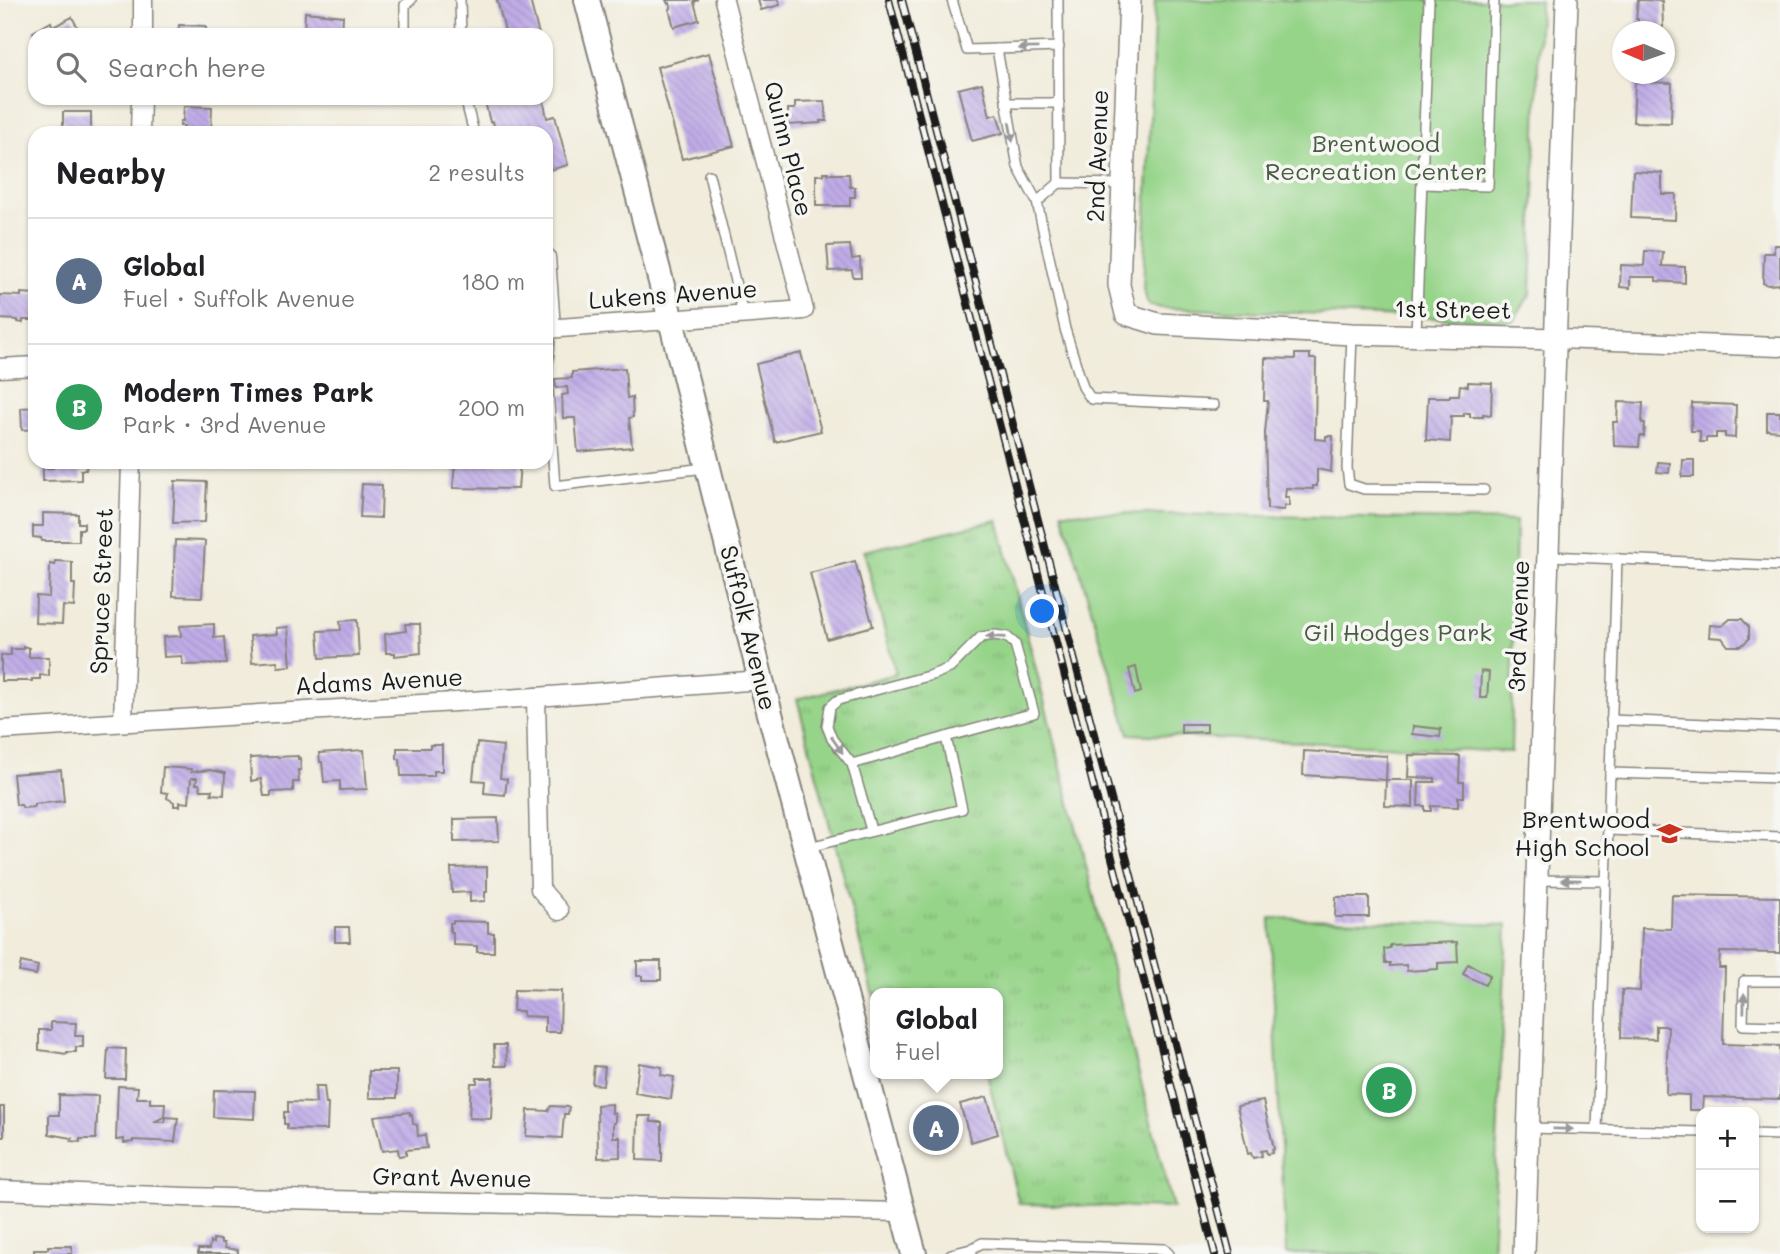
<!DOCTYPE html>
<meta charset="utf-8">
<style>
:root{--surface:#fff;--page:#f2f2f2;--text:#202124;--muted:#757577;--line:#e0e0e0;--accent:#2563eb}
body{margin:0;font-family:Mali,sans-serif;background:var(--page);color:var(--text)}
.controls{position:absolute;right:21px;bottom:21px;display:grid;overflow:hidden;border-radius:14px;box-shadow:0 2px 5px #0004}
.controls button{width:63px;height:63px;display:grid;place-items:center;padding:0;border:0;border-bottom:2px solid var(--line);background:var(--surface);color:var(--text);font:35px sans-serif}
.compass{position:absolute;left:1612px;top:21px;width:63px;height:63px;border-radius:50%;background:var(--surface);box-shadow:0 2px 5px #0004;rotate:272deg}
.you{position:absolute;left:1043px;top:612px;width:24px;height:24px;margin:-18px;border:5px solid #fff;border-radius:50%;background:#1a73e8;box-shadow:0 0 0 10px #1a73e833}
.badge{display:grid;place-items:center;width:46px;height:46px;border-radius:50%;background:var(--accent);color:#fff;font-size:23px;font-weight:700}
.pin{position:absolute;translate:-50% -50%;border:4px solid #fff;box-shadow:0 2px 7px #0006}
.popup{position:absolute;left:870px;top:988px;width:133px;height:91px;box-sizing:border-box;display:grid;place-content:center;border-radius:14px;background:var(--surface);filter:drop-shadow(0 2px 5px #0005);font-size:23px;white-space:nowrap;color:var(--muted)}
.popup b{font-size:26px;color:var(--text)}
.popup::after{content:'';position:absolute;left:50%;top:100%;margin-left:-14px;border:14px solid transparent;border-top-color:var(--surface)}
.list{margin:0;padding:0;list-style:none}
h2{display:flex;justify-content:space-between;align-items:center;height:91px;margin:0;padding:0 28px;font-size:30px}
h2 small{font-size:23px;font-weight:400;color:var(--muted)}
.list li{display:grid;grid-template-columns:46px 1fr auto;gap:21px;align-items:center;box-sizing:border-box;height:126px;padding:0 28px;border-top:2px solid var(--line)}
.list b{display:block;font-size:26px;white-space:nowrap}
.list p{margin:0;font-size:23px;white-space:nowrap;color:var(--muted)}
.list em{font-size:23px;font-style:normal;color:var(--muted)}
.icon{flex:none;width:38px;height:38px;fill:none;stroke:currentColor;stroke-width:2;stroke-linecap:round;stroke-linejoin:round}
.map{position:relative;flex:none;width:1780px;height:1254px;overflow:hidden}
.search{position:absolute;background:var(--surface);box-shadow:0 2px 5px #0004;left:28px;top:28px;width:525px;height:77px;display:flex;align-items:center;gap:18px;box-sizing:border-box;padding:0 24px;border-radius:21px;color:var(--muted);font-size:26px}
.panel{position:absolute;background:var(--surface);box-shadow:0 2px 5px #0004;left:28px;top:126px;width:525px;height:343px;border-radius:21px}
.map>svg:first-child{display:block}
</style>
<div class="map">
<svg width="1780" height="1254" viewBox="0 0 1780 1254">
<defs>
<pattern id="grass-tufts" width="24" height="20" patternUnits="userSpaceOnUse" patternTransform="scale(1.75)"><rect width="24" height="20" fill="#96d489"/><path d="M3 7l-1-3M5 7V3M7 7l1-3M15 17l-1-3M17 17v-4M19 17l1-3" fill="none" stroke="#81b576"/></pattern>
<pattern id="building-back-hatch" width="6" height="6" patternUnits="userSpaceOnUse" patternTransform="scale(1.75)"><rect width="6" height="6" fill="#c0ace7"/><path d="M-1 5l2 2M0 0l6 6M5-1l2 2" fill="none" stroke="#a493c6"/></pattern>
</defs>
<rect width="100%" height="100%" fill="#f6f6f2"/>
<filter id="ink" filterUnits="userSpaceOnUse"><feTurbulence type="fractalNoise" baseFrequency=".0143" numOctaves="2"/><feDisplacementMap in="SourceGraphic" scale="14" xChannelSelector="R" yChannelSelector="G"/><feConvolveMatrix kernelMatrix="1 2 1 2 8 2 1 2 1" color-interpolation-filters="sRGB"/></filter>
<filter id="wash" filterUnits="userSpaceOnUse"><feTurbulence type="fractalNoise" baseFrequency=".00686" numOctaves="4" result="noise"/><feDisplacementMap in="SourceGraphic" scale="28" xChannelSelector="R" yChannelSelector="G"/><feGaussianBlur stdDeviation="1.57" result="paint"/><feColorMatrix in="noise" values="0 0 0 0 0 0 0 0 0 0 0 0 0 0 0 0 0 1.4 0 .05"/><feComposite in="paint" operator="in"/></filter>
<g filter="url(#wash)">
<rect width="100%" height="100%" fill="#f1ecdb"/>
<path fill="url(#grass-tufts)" stroke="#597852" stroke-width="2" d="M998 520 1173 1208 1019 1204 987 1074H997V993H875V1000L797 699 896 674 864 551Z"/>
<g fill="#96d489" stroke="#597852" stroke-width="2">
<path d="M1155 0H1540L1531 293 1513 321 1160 308 1148 304 1143 289Z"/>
<path d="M1062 512 1516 521 1511 752 1129 734Z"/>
<path d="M1270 918 1507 925 1492 1254H1286Z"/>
</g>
<g id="blocks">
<g fill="url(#building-back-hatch)">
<path d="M497 0H530L539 35H506Z"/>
<path d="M666 0H699L694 2 699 20 674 27 669 9 671 8 670 3 668 4Z"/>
<path d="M758 0H779L780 5 761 10Z"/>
<path d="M1638 0 1662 1 1663 26 1661 32H1637L1638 19H1636Z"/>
<path d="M305 12 343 16 342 35H304Z"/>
<path d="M72 17 80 32 83 30 86 35H35L33 32 51 22 53 27Z"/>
<path d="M179 25 206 26V35H178Z"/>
<path d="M709 53 734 146 682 159 657 67Z"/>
<path d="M1635 82 1672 83 1671 123 1633 122Z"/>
<path d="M982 83 990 116 997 114 1003 133 972 141 958 89Z"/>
<path d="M484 98H543L547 118 555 116 568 165 546 171V133H493L495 131 493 121 490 122Z"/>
<path d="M824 101 827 121H820L821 123 788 125V109H795V102Z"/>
<path d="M184 106 212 107 211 133H183L184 126H180V121H183Z"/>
<path d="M63 112H91V131L58 133V128H63Z"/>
<path d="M1633 171 1662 173V194H1676L1675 220 1631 218Z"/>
<path d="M824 172H828V174H849L850 187H855V197H850V206H816V175H824Z"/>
<path d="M850 245 852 259 860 258 861 277H853L852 270 829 271 827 246Z"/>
<path d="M1774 245H1780V284L1768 285 1763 283 1764 253H1774Z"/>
<path d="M1645 251 1663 252 1662 266 1685 267V283L1656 281V277H1630V288L1620 287 1621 265 1644 266Z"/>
<path d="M21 293 35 294V320H23V323L18 322V320L0 319V295L21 296Z"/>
<path d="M801 353 821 431 775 442 756 364Z"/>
<path d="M1295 354H1310V359H1316L1315 439 1326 440V436H1333L1331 472 1317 469V486H1313V489L1286 488 1285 497H1289V506H1284V510L1267 509 1265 433 1268 401H1264L1265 358 1295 359Z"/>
<path d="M625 368 627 398 632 397 633 417 629 418 632 447 578 452 575 418H563L562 395 568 394 567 387 556 388 555 379 572 378V372Z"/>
<path d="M1468 382 1492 383 1491 415 1483 414V417H1470V413H1464V416H1451L1450 442 1426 440 1428 397H1450V395H1459L1460 385 1468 386Z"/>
<path d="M1618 402 1643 403 1642 423H1645L1644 436H1640L1639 447 1614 446 1613 422H1617Z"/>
<path d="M1692 403 1736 405 1735 438 1725 437V433H1716V438H1706V442H1700V431H1691Z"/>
<path d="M35 407V429L22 430 21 408Z"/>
<path d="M1767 412H1780V431L1767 430Z"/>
<path d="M1683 460H1694V477H1682Z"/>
<path d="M53 462H80V464H87L86 470H81V480L43 481V468H53Z"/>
<path d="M455 462 520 463 518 489 453 488Z"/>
<path d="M1658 462 1670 463 1669 473 1657 472Z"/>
<path d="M175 481 207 482 205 522 173 523Z"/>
<path d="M362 484 382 485 381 518 360 517Z"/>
<path d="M43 513 78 514V523H84V529H79V541H42L41 538 33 537V526H43Z"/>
<path d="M175 540 205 541 202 597 173 596Z"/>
<path d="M55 561 72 562V584H75L74 607 63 606 62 624 35 623 36 596 49 597 50 564 55 565Z"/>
<path d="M855 561 873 626 827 639 810 573Z"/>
<path d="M1730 619H1742L1749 627V639L1741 646H1728L1722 638 1709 637 1710 625 1722 626Z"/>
<path d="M357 620 359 656 320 658 318 631 341 630 340 621Z"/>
<path d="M214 624V638L224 637 226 664 183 665 182 656 164 657 163 637 181 636 180 626Z"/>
<path d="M405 624H420L421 653 395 656V653H386L385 634 406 631Z"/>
<path d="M288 627 291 666 278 667 277 661 252 663 250 636 277 634 276 628Z"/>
<path d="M23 646 29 648V657H49V676L40 675V679H32V681H1V655H11V649H23Z"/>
<path d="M1136 667 1141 692 1135 694 1129 669Z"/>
<path d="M1481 671 1489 672 1487 698H1480Z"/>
<path d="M1181 724H1207V732L1181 733Z"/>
<path d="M1413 726 1441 729 1440 737 1412 734Z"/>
<path d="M477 743 503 746 500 778 507 779 505 795 484 793 485 781 473 780Z"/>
<path d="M430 745H442V771H434V776H401L400 759H397V748H430Z"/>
<path d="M364 750 367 789 340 790V781L324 782 322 762H320L319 753Z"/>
<path d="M1304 751 1387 756 1386 780 1303 775Z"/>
<path d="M1409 755 1460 756 1459 782H1464V797H1458V807L1431 806V811H1425V806H1418L1419 782H1435V778L1408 777Z"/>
<path d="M298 756V759L300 758 301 770H298L299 782H293V791L271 792V796H264L261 779 251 781 250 758Z"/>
<path d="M163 767 191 769V772L210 770 225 773 224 795 211 794 212 790H201L199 784H196L197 778H191L189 803 180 802V806H174V802L167 798 168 793 161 792Z"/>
<path d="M61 770 64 801 34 804V807L23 808 21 805H16L13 774Z"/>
<path d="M1386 780H1413V807L1385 806Z"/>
<path d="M498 818 499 841 454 842V819Z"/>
<path d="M487 867V892H485V901L470 902V892L452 893 451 868Z"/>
<path d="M1672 895 1780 897V953L1720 952 1719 968H1725L1723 1044 1780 1046V1099L1703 1097 1702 1110H1689V1095L1666 1094 1668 1026H1656V1039L1621 1038 1622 990 1640 991 1642 928 1671 929Z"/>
<path d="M1336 897H1369V917H1335Z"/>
<path d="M453 921 488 922V933H494V952H477V946L453 945V932H450V923H453Z"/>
<path d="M335 927H349L350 942H335Z"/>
<path d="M1457 942 1458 962 1438 963V969L1407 971 1406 965 1390 966V963H1385L1384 949 1390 948V945Z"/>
<path d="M637 961H661V980H642V976H637Z"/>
<path d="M21 962 38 966 36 975 19 972Z"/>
<path d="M1468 964 1490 975 1485 985 1463 974Z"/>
<path d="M514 990 561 991 560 1032H545V1017L523 1016V1011H513Z"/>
<path d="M51 1022 76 1023 75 1036H83V1047H76V1052H67V1054L39 1050V1030H51Z"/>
<path d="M494 1045H506L507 1066H495Z"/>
<path d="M108 1048 126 1049 125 1079H106Z"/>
<path d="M639 1063 662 1067 661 1075 674 1077 671 1099 635 1093Z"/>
<path d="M594 1066 605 1067 603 1085 592 1084Z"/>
<rect x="369" y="1071" width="28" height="27"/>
<path d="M477 1078H493L491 1119 469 1118 471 1083H477Z"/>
<path d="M118 1086 138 1087 137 1098H150V1103H165L164 1117 154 1122H165L166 1117 178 1118 175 1142 133 1140V1142L124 1143V1139L116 1140Z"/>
<path d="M315 1086H324L326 1104H328L327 1130 287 1129V1124H284V1112H288V1102L316 1103Z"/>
<path d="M214 1090 255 1091 254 1119 213 1117Z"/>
<path d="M59 1095 98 1096 96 1139H80V1142L71 1141 72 1138 49 1134V1115H59Z"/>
<path d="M987 1097 998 1134 971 1142 960 1104Z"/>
<path d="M1263 1101 1274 1149 1272 1150V1153L1267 1154 1266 1150 1261 1151 1262 1156 1253 1158 1251 1153 1248 1154 1237 1106Z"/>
<path d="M612 1104V1113H615V1123H613V1137H620V1157L598 1158 597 1105Z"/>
<path d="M551 1106 569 1107 568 1114H564L562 1138 526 1136 528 1110 548 1111Z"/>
<rect x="0" y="1107" width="4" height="30"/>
<path d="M410 1112V1115L412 1114 413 1124 417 1125 418 1136 425 1135 427 1148 406 1150V1155L399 1156 398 1149 382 1151 374 1116Z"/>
<path d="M638 1116H651V1122H662V1161L637 1160Z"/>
<path d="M213 1239 221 1240V1243H224L225 1248 238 1250V1254H198V1249H209L210 1242 213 1243Z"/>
<path d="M48 1246H72V1254H34V1249H48Z"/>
</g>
</g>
</g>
<g filter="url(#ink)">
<use href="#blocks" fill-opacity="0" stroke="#86847c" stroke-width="2"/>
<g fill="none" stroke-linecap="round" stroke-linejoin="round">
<defs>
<g id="service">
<path d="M460 0 461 35"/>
<path d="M952 0 967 50 997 49 1018 167 1037 202"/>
<path d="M1058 0 1059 183"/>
<path d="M405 35V5L411 0"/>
<path d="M997 49 1059 47"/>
<path d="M465 98 474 133"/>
<path d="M1006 103H1059"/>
<path d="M709 175 743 314"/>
<path d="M1121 184 1059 183 1037 202 1065 329 1083 387 1091 399 1214 405"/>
<path d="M1422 184 1488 186 1494 0"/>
<path d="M551 329 547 376 555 486 705 468"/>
<path d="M1416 334 1429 0"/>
<path d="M1352 335 1347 468 1349 484 1364 489 1484 490"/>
<path d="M1549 556 1780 566"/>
<path d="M1611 720 1780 727"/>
<path d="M852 764 946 737"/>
<path d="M1610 773 1617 558"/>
<path d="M1608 830 1780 837"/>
<path d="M809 847 962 809 946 737 1034 713 1015 644 1007 637 995 635 981 637 950 668 932 675 838 700 830 707 827 726 832 739 852 764 871 830"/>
<path d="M1538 880 1606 881"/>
<path d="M1780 981H1744L1743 1025 1780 1026"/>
<path d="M1528 1128 1701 1132"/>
<path d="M1597 1129 1610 773 1780 778"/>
<path d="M1754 1134 1780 1135"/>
<path d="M951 1254 971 1249"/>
<path d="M972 1254 971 1249 982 1243 1164 1249 1169 1254"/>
</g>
<g id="minor">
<path d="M143 35V0"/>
<path d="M140 133 141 98"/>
<path d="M546 257 551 329"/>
<path d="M546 329 804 310 724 0"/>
<path d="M1557 339 1780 347"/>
<path d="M0 368 35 366"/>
<path d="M536 697 540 889 559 911"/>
<path d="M123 722 131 462"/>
<path d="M0 730 536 697 761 680"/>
<path d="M0 1190 186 1197 903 1212"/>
</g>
<g id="tertiary">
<path d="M1130 0 1119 285 1126 314 1158 324 1352 334 1557 339"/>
<path d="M1524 1254 1567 0"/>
</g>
<path id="secondary" d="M587 0 671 320 761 680 914 1254"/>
</defs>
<use href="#service" stroke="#86847c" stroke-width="12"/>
<use href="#minor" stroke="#86847c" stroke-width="21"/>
<use href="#tertiary" stroke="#86847c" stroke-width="24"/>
<use href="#secondary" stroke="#86847c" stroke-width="28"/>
<use href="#service" stroke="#fff" stroke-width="9"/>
<use href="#minor" stroke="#fff" stroke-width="18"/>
<use href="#tertiary" stroke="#fff" stroke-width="21"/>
<use href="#secondary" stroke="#fff" stroke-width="24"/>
<defs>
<g id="rail">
<path d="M889 0 1215 1254"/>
<path d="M902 0 1230 1254"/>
</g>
</defs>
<use href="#rail" stroke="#1c1c1c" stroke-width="8"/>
<use href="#rail" stroke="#f6f6f2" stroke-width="5" stroke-dasharray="16" stroke-linecap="butt"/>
</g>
<defs><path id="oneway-solid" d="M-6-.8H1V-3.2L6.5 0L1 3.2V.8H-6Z" transform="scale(1.75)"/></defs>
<g fill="#999">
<use href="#oneway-solid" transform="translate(1028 48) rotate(179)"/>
<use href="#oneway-solid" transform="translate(1011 132) rotate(80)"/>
<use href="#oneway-solid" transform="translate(996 637) rotate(-178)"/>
<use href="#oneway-solid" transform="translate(837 745) rotate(55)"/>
<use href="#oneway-solid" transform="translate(1571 880) rotate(-179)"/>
<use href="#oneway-solid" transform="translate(1744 1003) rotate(-89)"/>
<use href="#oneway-solid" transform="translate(1563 1129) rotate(1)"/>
</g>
</g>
<defs>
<symbol id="school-bare" viewBox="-9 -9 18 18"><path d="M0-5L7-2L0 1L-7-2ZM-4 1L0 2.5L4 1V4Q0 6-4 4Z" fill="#c8321e" stroke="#f6f6f2" stroke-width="2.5" paint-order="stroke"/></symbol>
</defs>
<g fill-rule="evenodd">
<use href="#school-bare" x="1652" y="816" width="35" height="35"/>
</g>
<g text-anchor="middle" stroke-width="7" stroke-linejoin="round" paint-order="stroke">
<g font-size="24" fill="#475c42" stroke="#f6f6f2">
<text x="1376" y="152">Brentwood<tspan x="1376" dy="28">Recreation Center</tspan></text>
<text x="1398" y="641">Gil Hodges Park</text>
</g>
<g font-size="24" fill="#1c1c1c" stroke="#f6f6f2">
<text transform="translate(788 149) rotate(76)" y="8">Quinn Place</text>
<text transform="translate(1098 156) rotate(-88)" y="8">2nd Avenue</text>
<text transform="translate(673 295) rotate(-4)" y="8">Lukens Avenue</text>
<text transform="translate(1453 310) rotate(1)" y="8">1st Street</text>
<text transform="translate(102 591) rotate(-88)" y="8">Spruce Street</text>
<text transform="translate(1519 626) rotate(-88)" y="8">3rd Avenue</text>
<text transform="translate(748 628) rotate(76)" y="8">Suffolk Avenue</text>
<text transform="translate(379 682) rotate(-3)" y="8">Adams Avenue</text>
<text transform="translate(452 1178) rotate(1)" y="8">Grant Avenue</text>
</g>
<g font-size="24" fill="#1c1c1c" stroke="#f6f6f2" text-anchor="end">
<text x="1650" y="828">Brentwood<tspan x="1650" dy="28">High School</tspan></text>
</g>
</g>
</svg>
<div class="controls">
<button>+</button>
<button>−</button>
</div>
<svg class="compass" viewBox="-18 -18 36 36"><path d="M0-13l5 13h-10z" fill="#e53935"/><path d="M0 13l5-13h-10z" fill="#757577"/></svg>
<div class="you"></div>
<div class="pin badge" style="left:936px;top:1128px;background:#5c6f8a">A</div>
<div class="popup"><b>Global</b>Fuel</div>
<div class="pin badge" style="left:1389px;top:1090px;background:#2e9e5b">B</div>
<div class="search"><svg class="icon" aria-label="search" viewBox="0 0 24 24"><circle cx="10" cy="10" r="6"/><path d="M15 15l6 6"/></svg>Search here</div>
<section class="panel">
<h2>Nearby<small>2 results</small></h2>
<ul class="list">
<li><span class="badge" style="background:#5c6f8a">A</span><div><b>Global</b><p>Fuel · Suffolk Avenue</p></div><em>180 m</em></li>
<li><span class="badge" style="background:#2e9e5b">B</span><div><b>Modern Times Park</b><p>Park · 3rd Avenue</p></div><em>200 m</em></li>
</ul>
</section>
</div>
